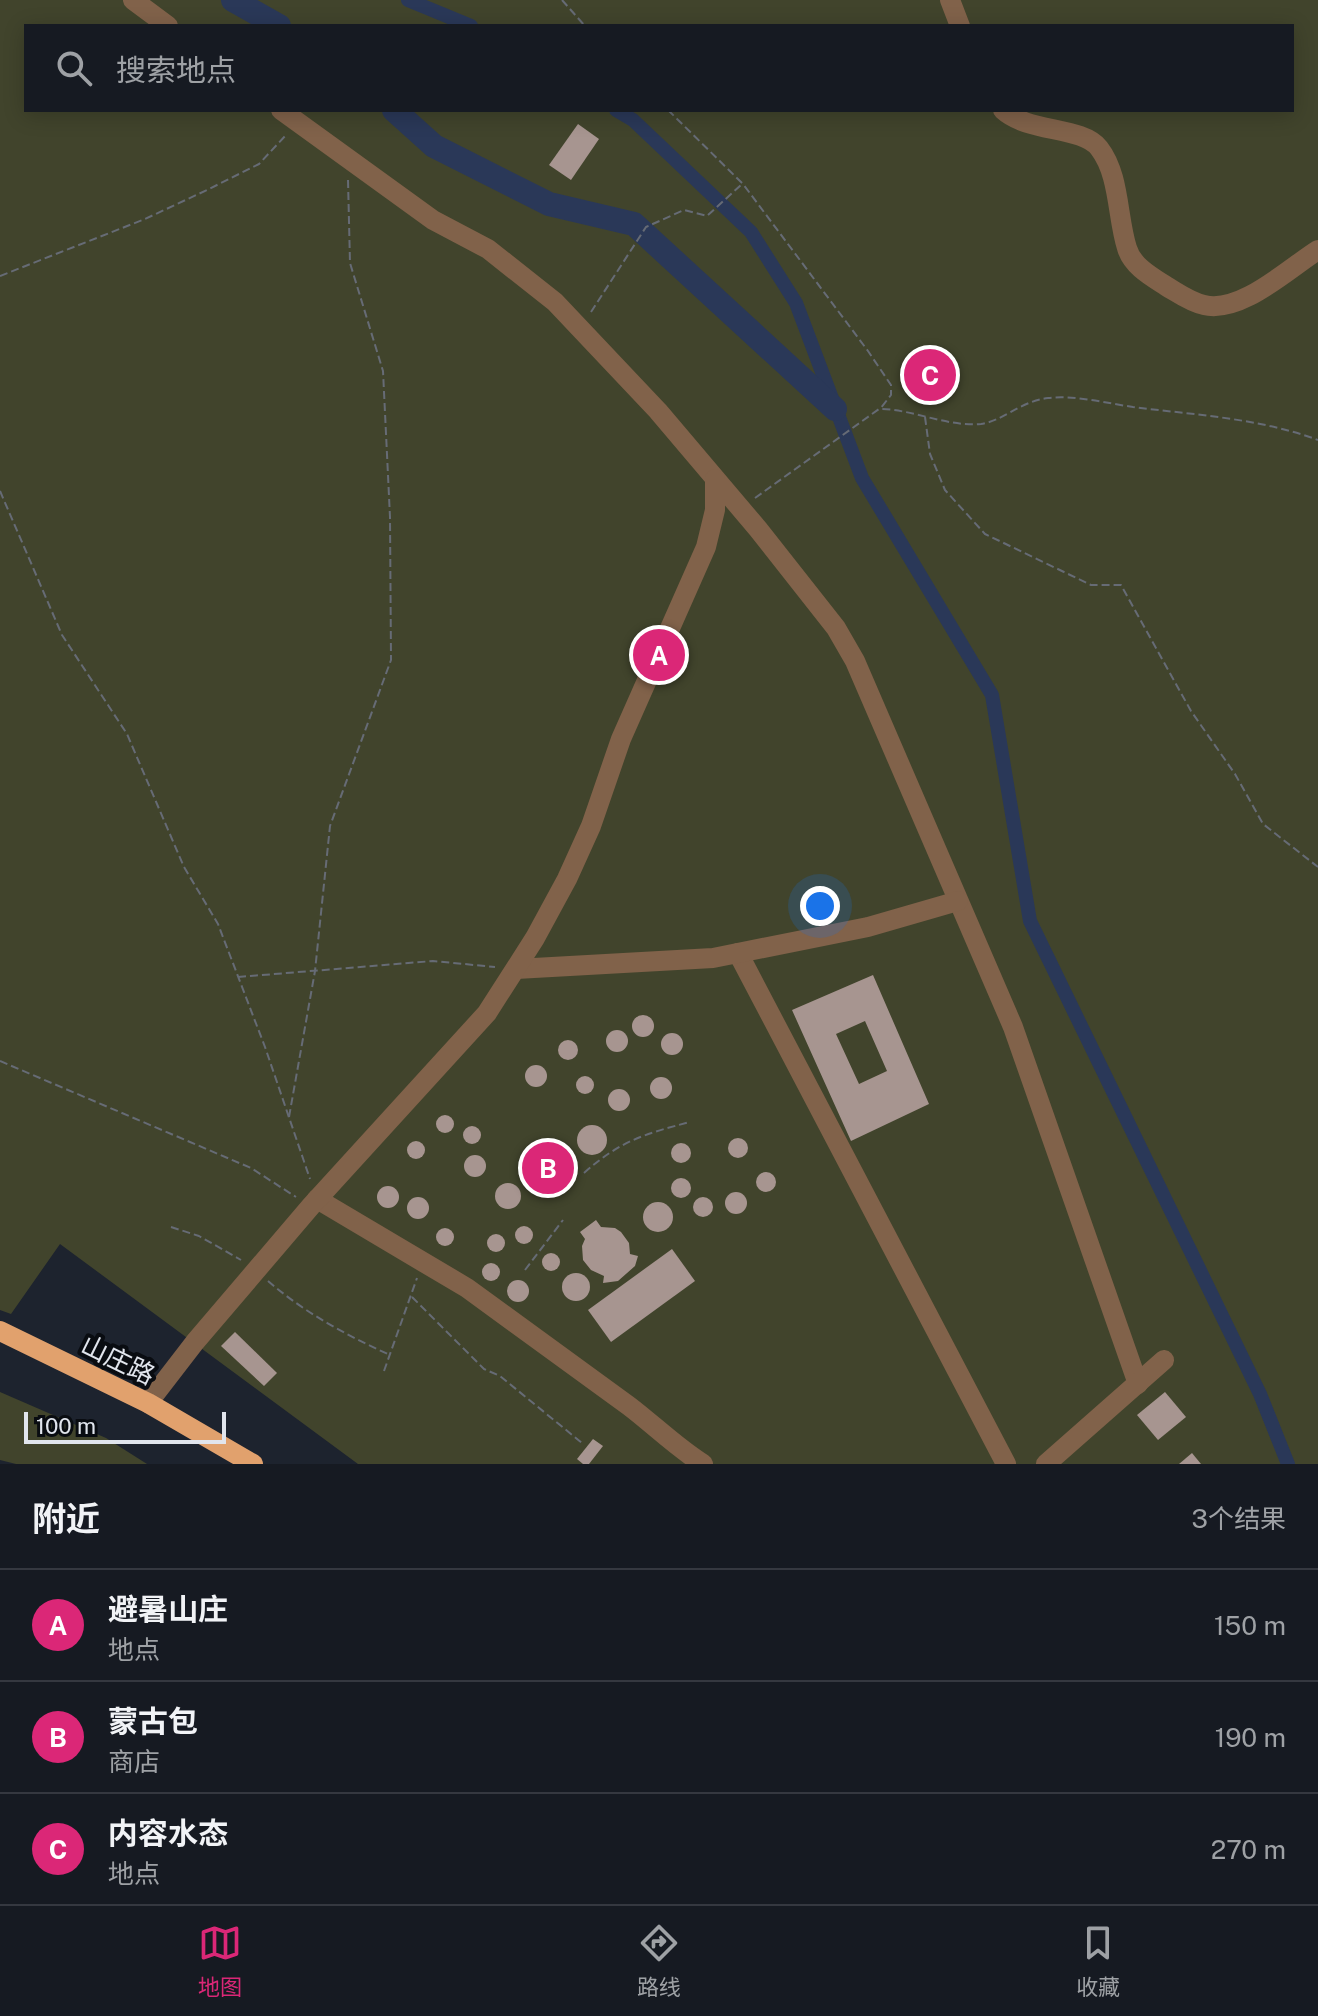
<!DOCTYPE html>
<html lang="zh">
<meta charset="utf-8">
<style>
:root{--surface:#161a22;--page:#23272f;--text:#f1f3f6;--muted:#9ea1a5;--line:#353840;--accent:#db2777}
body{margin:0;font-family:"Public Sans","Noto Sans SC",sans-serif;background:var(--page);color:var(--text)}
.scale{position:absolute;left:24px;bottom:20px;width:202px;box-sizing:border-box;padding-left:8px;border:4px solid #e1e5ed;border-top:0;font-size:22px;line-height:28px;white-space:nowrap;color:#e1e5ed;-webkit-text-stroke:6px #090c11;paint-order:stroke}
.you{position:absolute;left:820px;top:906px;width:28px;height:28px;margin:-20px;border:6px solid #fff;border-radius:50%;background:#1a73e8;box-shadow:0 0 0 12px #1a73e833}
.badge{display:grid;place-items:center;width:52px;height:52px;border-radius:50%;background:var(--accent);color:#fff;font-size:26px;font-weight:700}
.pin{position:absolute;translate:-50% -50%;border:4px solid #fff;box-shadow:0 2px 8px #0006}
.list{margin:0;padding:0;list-style:none}
h2{display:flex;justify-content:space-between;align-items:center;height:104px;margin:0;padding:0 32px;font-size:34px}
h2 small{font-size:26px;font-weight:400;color:var(--muted)}
.list li{display:grid;grid-template-columns:52px 1fr auto;gap:24px;align-items:center;box-sizing:border-box;height:112px;padding:0 32px;border-top:2px solid var(--line)}
.list b{display:block;font-size:30px;white-space:nowrap}
.list p{margin:0;font-size:26px;white-space:nowrap;color:var(--muted)}
.list em{font-size:26px;font-style:normal;color:var(--muted)}
.icon{flex:none;width:44px;height:44px;fill:none;stroke:currentColor;stroke-width:2;stroke-linecap:round;stroke-linejoin:round}
.map{position:relative;flex:none;width:1318px;height:1464px;overflow:hidden}
.search{position:absolute;background:var(--surface);box-shadow:0 4px 20px #0003;left:24px;right:24px;top:24px;height:88px;display:flex;align-items:center;gap:20px;box-sizing:border-box;padding:0 28px;border-radius:0px;color:var(--muted);font-size:30px}
.sheet{height:440px;background:var(--surface)}
nav{display:flex;justify-content:space-around;align-items:center;box-sizing:border-box;height:112px;border-top:2px solid var(--line);background:var(--surface);font-size:22px;color:var(--muted)}
nav a{display:grid;justify-items:center;gap:4px}
nav .on{color:var(--accent)}
.map>svg:first-child{display:block}
</style>
<div class="map">
<svg width="1318" height="1464" viewBox="0 0 1318 1464">
<rect width="100%" height="100%" fill="#1d232e"/>
<g fill="#41442c" fill-rule="evenodd">
<path d="M0 0H1318V1464H358L60 1244 11 1314 0 1310ZM26 26H1292V110H26Z"/>
<path d="M0 1392 106 1438 147 1464H16L0 1460Z"/>
</g>
<g fill="none" stroke-linecap="round" stroke-linejoin="round">
<g stroke="#2a3858" stroke-width="14">
<path d="M408 0 471 26"/>
<path d="M616 110 633 120 751 232 796 303 862 478 992 695 1030 921 1260 1394 1288 1464"/>
</g>
<g stroke="#2a3858" stroke-width="24">
<path d="M233 0 279 26"/>
<path d="M394 110 434 146 549 204 634 224 835 409"/>
</g>
</g>
<g fill="#a79590" fill-rule="evenodd">
<path d="M578 124 599 139 571 180 549 165Z"/>
<path d="M936 351 943 396 923 397 919 354Z"/>
<path d="M873 975 929 1104 851 1141 792 1010ZM865 1021 887 1071 859 1084 836 1034Z"/>
<circle cx="643" cy="1026" r="11"/>
<circle cx="617" cy="1041" r="11"/>
<circle cx="672" cy="1044" r="11"/>
<circle cx="568" cy="1050" r="10"/>
<circle cx="536" cy="1076" r="11"/>
<circle cx="585" cy="1085" r="9"/>
<circle cx="661" cy="1088" r="11"/>
<circle cx="619" cy="1100" r="11"/>
<circle cx="445" cy="1124" r="9"/>
<circle cx="592" cy="1140" r="15"/>
<circle cx="472" cy="1135" r="9"/>
<circle cx="738" cy="1148" r="10"/>
<circle cx="416" cy="1150" r="9"/>
<circle cx="681" cy="1153" r="10"/>
<circle cx="475" cy="1166" r="11"/>
<circle cx="766" cy="1182" r="10"/>
<circle cx="681" cy="1188" r="10"/>
<circle cx="508" cy="1196" r="13"/>
<circle cx="388" cy="1197" r="11"/>
<circle cx="736" cy="1203" r="11"/>
<circle cx="418" cy="1208" r="11"/>
<circle cx="703" cy="1207" r="10"/>
<circle cx="658" cy="1217" r="15"/>
<path d="M596 1220 601 1227 615 1228 621 1232 629 1243 630 1254 638 1256 635 1266 618 1281 603 1283 604 1276 591 1270 583 1260 582 1246 585 1239 580 1232Z"/>
<circle cx="524" cy="1235" r="9"/>
<circle cx="445" cy="1237" r="9"/>
<circle cx="496" cy="1243" r="9"/>
<path d="M672 1249 695 1281 611 1342 588 1310Z"/>
<circle cx="551" cy="1262" r="9"/>
<circle cx="491" cy="1272" r="9"/>
<circle cx="576" cy="1287" r="14"/>
<circle cx="518" cy="1291" r="11"/>
<path d="M235 1332 277 1373 264 1386 221 1346Z"/>
<path d="M1165 1392 1186 1417 1158 1440 1137 1415Z"/>
<path d="M593 1439 603 1446 589 1464H583L577 1459Z"/>
<path d="M1192 1453 1201 1464H1179Z"/>
</g>
<g fill="none" stroke-linecap="round" stroke-linejoin="round">
<g stroke="#666b75" stroke-width="2" stroke-dasharray="8 4" stroke-linecap="butt">
<path d="M562 0 585 26"/>
<path d="M668 110 743 184 868 351 891 385V395L880 409"/>
<path d="M0 276 145 219 207 190 259 164 286 135"/>
<path d="M591 312 646 227 684 210 707 216 742 184"/>
<path d="M925 417 930 454 945 490 985 534 1091 585H1121L1191 711 1235 774 1263 824 1318 867"/>
<path d="M0 491 62 635 127 734 184 867 218 924 265 1047 310 1179"/>
<path d="M755 498 879 409C913 409 946 427 981 424 1003 421 1021 401 1048 398 1076 395 1106 403 1133 407 1195 415 1259 418 1318 440"/>
<path d="M238 977 433 961 495 967"/>
<path d="M0 1061 251 1168 296 1197"/>
<path d="M289 1117 315 971 330 826 391 660 390 517 383 371 350 263 348 180"/>
<path d="M584 1173C620 1141 644 1134 690 1122"/>
<path d="M171 1227 199 1236 241 1260"/>
<path d="M525 1270 563 1220"/>
<path d="M268 1281C305 1313 346 1335 390 1355"/>
<path d="M412 1297 484 1369 500 1376 582 1443"/>
<path d="M384 1371 417 1278"/>
</g>
<g stroke="#81624a" stroke-width="20">
<path d="M133 0 168 26"/>
<path d="M950 0 960 26"/>
<path d="M281 110 433 220 488 249 555 302 658 411 758 529 836 628 855 661 1013 1027 1138 1384"/>
<path d="M1003 110C1028 133 1082 126 1099 148 1120 175 1117 217 1127 248 1132 266 1152 277 1166 286 1178 293 1190 302 1204 305 1241 314 1289 268 1318 250"/>
<path d="M738 953 1006 1464"/>
<path d="M516 969 713 958 868 927 958 901"/>
<path d="M317 1199 467 1288 629 1406C654 1425 676 1447 703 1464"/>
<path d="M148 1403 195 1342 311 1206 487 1013 535 938 567 879 591 826 621 739 706 547 715 510V479"/>
<path d="M1046 1464 1164 1360"/>
</g>
<path stroke="#e1a16d" stroke-width="20" d="M0 1331 148 1403 253 1464"/>
</g>
<g text-anchor="middle" stroke-width="8" stroke-linejoin="round" paint-order="stroke">
<g font-size="26" fill="#e1e5ed" stroke="#090c11">
<text transform="translate(118 1360) rotate(26)" y="9">山庄路</text>
</g>
</g>
</svg>
<div class="scale">100 m</div>
<div class="you"></div>
<div class="pin badge" style="left:659px;top:655px">A</div>
<div class="pin badge" style="left:548px;top:1168px">B</div>
<div class="pin badge" style="left:930px;top:375px">C</div>
<div class="search"><svg class="icon" aria-label="search" viewBox="0 0 24 24"><circle cx="10" cy="10" r="6"/><path d="M15 15l6 6"/></svg>搜索地点</div>
</div>
<section class="sheet">
<h2>附近<small>3个结果</small></h2>
<ul class="list">
<li><span class="badge">A</span><div><b>避暑山庄</b><p>地点</p></div><em>150 m</em></li>
<li><span class="badge">B</span><div><b>蒙古包</b><p>商店</p></div><em>190 m</em></li>
<li><span class="badge">C</span><div><b>内容水态</b><p>地点</p></div><em>270 m</em></li>
</ul>
</section>
<nav>
<a class="on"><svg class="icon" aria-label="map" viewBox="0 0 24 24"><path d="M3 6l6-2 6 2 6-2v14l-6 2-6-2-6 2zM9 4v14M15 6v14"/></svg>地图</a>
<a><svg class="icon" aria-label="directions" viewBox="0 0 24 24"><path d="M12 3l9 9-9 9-9-9zM9 14v-3h6M13 9l2 2-2 2"/></svg>路线</a>
<a><svg class="icon" aria-label="saved" viewBox="0 0 24 24"><path d="M7 4h10v16l-5-4-5 4z"/></svg>收藏</a>
</nav>
